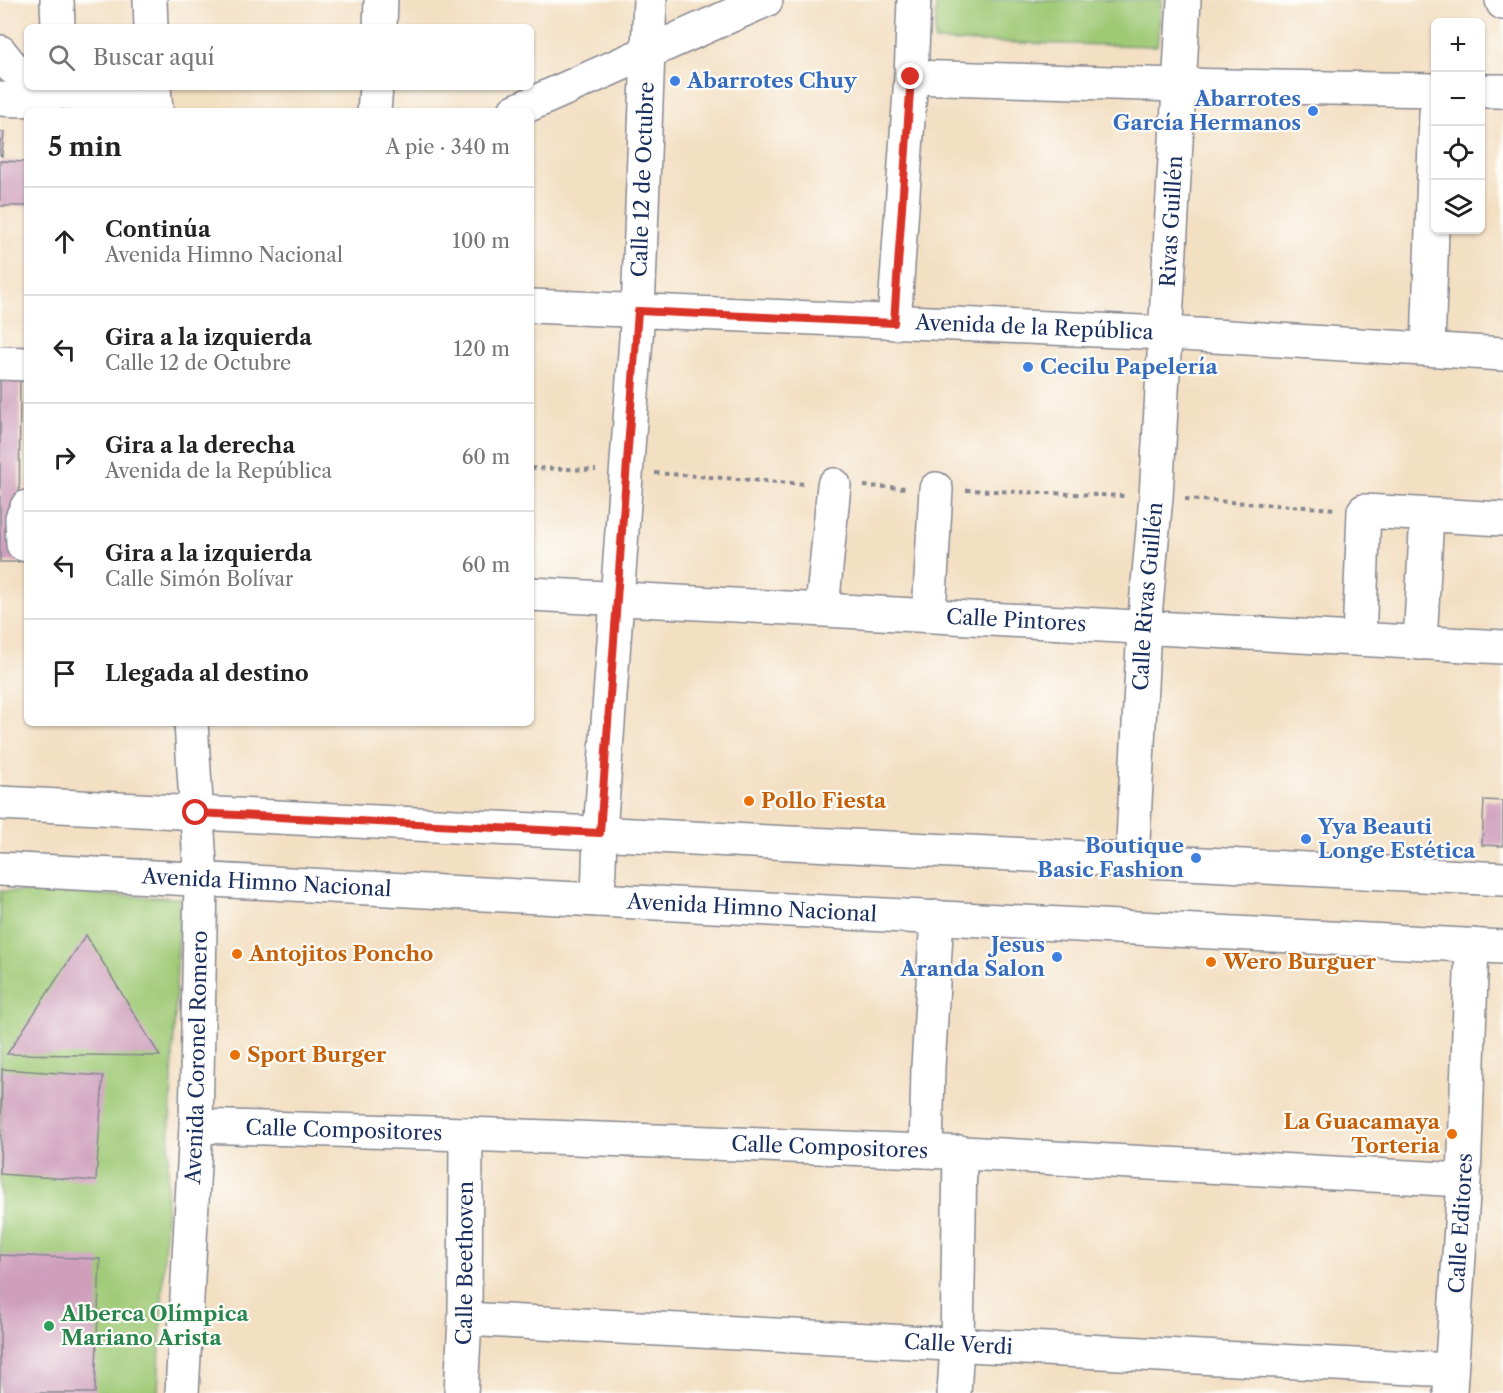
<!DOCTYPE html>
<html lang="es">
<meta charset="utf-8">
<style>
:root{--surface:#fff;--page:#f2f2f2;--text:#222;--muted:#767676;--line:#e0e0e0}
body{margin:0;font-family:"Libre Caslon Text",serif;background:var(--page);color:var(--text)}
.controls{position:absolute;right:18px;top:18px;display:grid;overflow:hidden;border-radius:9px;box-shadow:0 2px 4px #0004}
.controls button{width:54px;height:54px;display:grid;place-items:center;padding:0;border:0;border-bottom:2px solid var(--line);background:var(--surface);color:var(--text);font:30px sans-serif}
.stop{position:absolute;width:18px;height:18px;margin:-14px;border:4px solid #d93025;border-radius:50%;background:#fff}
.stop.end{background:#d93025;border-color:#fff;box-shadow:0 2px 6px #0008}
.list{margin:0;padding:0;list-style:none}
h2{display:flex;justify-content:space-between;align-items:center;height:78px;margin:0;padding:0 24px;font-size:26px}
h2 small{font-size:20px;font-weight:400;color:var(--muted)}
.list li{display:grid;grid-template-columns:39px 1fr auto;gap:18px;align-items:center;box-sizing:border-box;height:108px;padding:0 24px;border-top:2px solid var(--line)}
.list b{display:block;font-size:22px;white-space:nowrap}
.list p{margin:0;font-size:20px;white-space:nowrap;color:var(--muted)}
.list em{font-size:20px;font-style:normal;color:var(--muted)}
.icon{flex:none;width:33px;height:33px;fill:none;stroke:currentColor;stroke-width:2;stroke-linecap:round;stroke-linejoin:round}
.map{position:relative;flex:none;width:1503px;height:1393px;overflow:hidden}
.search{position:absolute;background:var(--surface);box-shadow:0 2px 4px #0004;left:24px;top:24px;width:510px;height:66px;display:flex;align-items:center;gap:15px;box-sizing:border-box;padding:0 21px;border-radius:9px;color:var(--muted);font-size:22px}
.panel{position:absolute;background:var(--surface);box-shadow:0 2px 4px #0004;left:24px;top:108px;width:510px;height:618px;border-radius:9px}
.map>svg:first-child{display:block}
</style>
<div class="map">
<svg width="1503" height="1393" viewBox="0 0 1503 1393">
<rect width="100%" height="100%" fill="#fdfcf7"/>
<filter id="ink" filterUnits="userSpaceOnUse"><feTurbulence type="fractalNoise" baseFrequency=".0167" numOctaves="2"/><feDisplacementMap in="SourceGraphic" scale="12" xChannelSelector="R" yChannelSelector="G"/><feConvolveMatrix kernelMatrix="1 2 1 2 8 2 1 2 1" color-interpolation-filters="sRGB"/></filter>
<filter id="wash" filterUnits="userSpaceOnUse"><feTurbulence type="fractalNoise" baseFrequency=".008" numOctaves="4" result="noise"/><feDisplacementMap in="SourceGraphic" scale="24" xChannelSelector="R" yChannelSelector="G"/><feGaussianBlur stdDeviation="1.35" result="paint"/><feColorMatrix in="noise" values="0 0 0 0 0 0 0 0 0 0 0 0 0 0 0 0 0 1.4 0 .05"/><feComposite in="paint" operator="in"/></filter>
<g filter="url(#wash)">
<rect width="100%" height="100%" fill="#f3dfc2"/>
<g fill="#9ec975" stroke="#5c7c6a" stroke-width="1.5">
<path d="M936 0H1162L1157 46 935 41Z"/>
<path d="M0 891 180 898 158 1393H0Z"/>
</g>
<g id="blocks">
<g fill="#ce9ebb">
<path d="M0 132H4L2 156 0 155Z"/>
<path d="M0 161 27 162V206H0Z"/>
<path d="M0 366H20L19 562H0Z"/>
<path d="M1484 800 1503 801V846L1482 845Z"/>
<path d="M86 935 160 1056 7 1054Z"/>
<path d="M2 1069 103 1076 96 1181 0 1174Z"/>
<path d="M0 1255 100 1259 95 1393H0Z"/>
</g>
</g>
</g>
<g filter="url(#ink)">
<use href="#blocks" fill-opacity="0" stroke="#878790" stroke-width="1.5"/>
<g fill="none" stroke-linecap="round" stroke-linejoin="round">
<defs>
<g id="minor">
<path d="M57 0 58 27"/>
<path d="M1502 0 1503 3"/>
<path d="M380 27 381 0"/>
<path d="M0 52 12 67 27 77"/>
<path d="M911 77 1179 85 1436 90"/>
<path d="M46 87 90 99 156 108"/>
<path d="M1480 91H1503"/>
<path d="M0 99C22 100 40 102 60 92"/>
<path d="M374 111 376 87"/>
<path d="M515 111 766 0"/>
<path id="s1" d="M531 306 1165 333 1503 354"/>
<path d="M894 323 911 77 914 0"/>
<path d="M1428 348 1436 113"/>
<path d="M0 363 27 364"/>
<path d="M27 507 22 518 23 544 27 545"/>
<path id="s2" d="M531 594 1503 647"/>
<path d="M822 609 834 485"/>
<path d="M929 614 936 489"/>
<path d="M1359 639 1364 511 1503 519"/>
<path d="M1420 643 1427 515"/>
<path id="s3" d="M1132 860 1144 627 1156 497 1184 0"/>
<path id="s4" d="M598 900 600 833 638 311 650 0"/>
<path id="s5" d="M196 1126 466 1134 926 1151 1464 1180"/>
<path d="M926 1151 928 1067 937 917"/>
<path id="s6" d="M465 1319 1451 1370"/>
<path id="s7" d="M1450 1391 1464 1180 1472 945"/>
<path id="s8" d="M461 1393 465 1319 466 1134"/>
<path d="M954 1393 957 1346 960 1152"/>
</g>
<g id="major">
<path d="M150 0 151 27"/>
<path d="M154 87 156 111"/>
<path d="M0 803 1503 879"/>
<path id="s9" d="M0 869 1503 947"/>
<path id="s10" d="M182 1393 196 1126 201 880 191 723"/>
</g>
</defs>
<use href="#minor" stroke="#878790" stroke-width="36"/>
<use href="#major" stroke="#878790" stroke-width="36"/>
<g stroke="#878790" stroke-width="4" stroke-dasharray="4.5 4.5" stroke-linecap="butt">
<path d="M531 468 596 470"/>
<path d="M655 473 806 484"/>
<path d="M864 486 908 488"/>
<path d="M966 490 1126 496"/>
<path d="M1185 499 1336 509"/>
</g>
<use href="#minor" stroke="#fff" stroke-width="33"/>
<use href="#major" stroke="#fff" stroke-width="33"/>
</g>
</g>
<g fill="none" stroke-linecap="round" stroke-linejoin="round" filter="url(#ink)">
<path stroke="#d93025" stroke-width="8" d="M196 813 600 833 638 311 894 323 911 77"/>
</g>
<g fill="#3f7fe0" stroke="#fdfcf7" stroke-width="2">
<circle cx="675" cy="81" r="6"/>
<circle cx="1313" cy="111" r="6"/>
<circle cx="1028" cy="367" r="6"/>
<circle cx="1306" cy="839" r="6"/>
<circle cx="1196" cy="858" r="6"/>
<circle cx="1057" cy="957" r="6"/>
</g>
<g fill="#e8710a" stroke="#fdfcf7" stroke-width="2">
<circle cx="749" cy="801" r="6"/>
<circle cx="237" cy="954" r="6"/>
<circle cx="1211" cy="962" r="6"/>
<circle cx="235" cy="1055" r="6"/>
<circle cx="1452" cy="1134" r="6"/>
</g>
<circle fill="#2e9e5b" stroke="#fdfcf7" stroke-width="2" cx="49" cy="1326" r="6"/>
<g text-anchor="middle" stroke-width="4.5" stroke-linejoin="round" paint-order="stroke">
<g font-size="21" font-weight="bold" fill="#366cbe" stroke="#fdfcf7" text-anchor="start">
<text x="687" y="88">Abarrotes Chuy</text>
<text x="1301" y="106" text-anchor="end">Abarrotes<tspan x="1301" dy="24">García Hermanos</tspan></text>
<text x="1040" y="374">Cecilu Papelería</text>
<text x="1318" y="834">Yya Beauti<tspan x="1318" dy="24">Longe Estética</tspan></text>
<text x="1184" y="853" text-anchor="end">Boutique<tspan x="1184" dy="24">Basic Fashion</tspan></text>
<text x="1045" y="952" text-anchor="end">Jesus<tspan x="1045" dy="24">Aranda Salon</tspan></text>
</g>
<g font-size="21" fill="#1b2f5e" stroke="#fdfcf7">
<text dy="7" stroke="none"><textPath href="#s4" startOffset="722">Calle 12 de Octubre</textPath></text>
<text dy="7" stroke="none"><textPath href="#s3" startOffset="640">Rivas Guillén</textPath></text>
<text dy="7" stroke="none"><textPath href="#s1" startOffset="504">Avenida de la República</textPath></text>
<text dy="7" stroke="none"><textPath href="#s3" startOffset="264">Calle Rivas Guillén</textPath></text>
<text dy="7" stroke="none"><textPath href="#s2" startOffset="486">Calle Pintores</textPath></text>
<text dy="7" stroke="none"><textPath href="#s9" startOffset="267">Avenida Himno Nacional</textPath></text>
<text dy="7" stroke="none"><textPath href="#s9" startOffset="753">Avenida Himno Nacional</textPath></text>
<text dy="7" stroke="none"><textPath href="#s10" startOffset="336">Avenida Coronel Romero</textPath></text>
<text dy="7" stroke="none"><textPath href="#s5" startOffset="148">Calle Compositores</textPath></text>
<text dy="7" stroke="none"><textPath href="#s5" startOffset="634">Calle Compositores</textPath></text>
<text dy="7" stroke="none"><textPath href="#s7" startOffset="168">Calle Editores</textPath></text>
<text dy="7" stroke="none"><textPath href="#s8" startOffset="130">Calle Beethoven</textPath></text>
<text dy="7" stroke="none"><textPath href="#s6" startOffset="494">Calle Verdi</textPath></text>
</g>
<g font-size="21" font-weight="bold" fill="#c56008" stroke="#fdfcf7" text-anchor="start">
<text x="761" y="808">Pollo Fiesta</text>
<text x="249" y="961">Antojitos Poncho</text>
<text x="1223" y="969">Wero Burguer</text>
<text x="247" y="1062">Sport Burger</text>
<text x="1440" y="1129" text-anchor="end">La Guacamaya<tspan x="1440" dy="24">Torteria</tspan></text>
</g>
<g font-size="21" font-weight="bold" fill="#27864d" stroke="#fdfcf7" text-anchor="start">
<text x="61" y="1321">Alberca Olímpica<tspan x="61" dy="24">Mariano Arista</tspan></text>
</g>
</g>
</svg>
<div class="controls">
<button>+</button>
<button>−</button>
<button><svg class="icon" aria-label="locate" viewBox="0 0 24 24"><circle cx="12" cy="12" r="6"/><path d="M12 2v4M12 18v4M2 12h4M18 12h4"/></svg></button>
<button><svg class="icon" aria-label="layers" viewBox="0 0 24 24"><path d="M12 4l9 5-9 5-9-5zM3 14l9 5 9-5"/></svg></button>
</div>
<div class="stop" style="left:196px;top:813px"></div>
<div class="stop end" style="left:911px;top:77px"></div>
<div class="search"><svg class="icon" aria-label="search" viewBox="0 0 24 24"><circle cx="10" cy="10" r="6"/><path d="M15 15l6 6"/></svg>Buscar aquí</div>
<section class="panel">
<h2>5 min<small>A pie · 340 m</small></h2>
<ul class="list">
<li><svg class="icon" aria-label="ahead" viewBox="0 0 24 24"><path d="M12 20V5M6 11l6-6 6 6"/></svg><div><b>Continúa</b><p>Avenida Himno Nacional</p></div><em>100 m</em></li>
<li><svg class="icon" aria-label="left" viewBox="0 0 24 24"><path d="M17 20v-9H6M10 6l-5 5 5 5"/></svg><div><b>Gira a la izquierda</b><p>Calle 12 de Octubre</p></div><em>120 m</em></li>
<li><svg class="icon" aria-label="right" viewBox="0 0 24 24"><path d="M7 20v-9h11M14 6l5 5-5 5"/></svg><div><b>Gira a la derecha</b><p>Avenida de la República</p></div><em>60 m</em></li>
<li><svg class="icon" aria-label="left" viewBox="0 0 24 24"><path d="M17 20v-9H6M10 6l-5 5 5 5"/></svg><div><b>Gira a la izquierda</b><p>Calle Simón Bolívar</p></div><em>60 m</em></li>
<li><svg class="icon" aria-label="arrive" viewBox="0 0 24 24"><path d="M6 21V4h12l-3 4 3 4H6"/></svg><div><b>Llegada al destino</b></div></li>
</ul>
</section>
</div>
